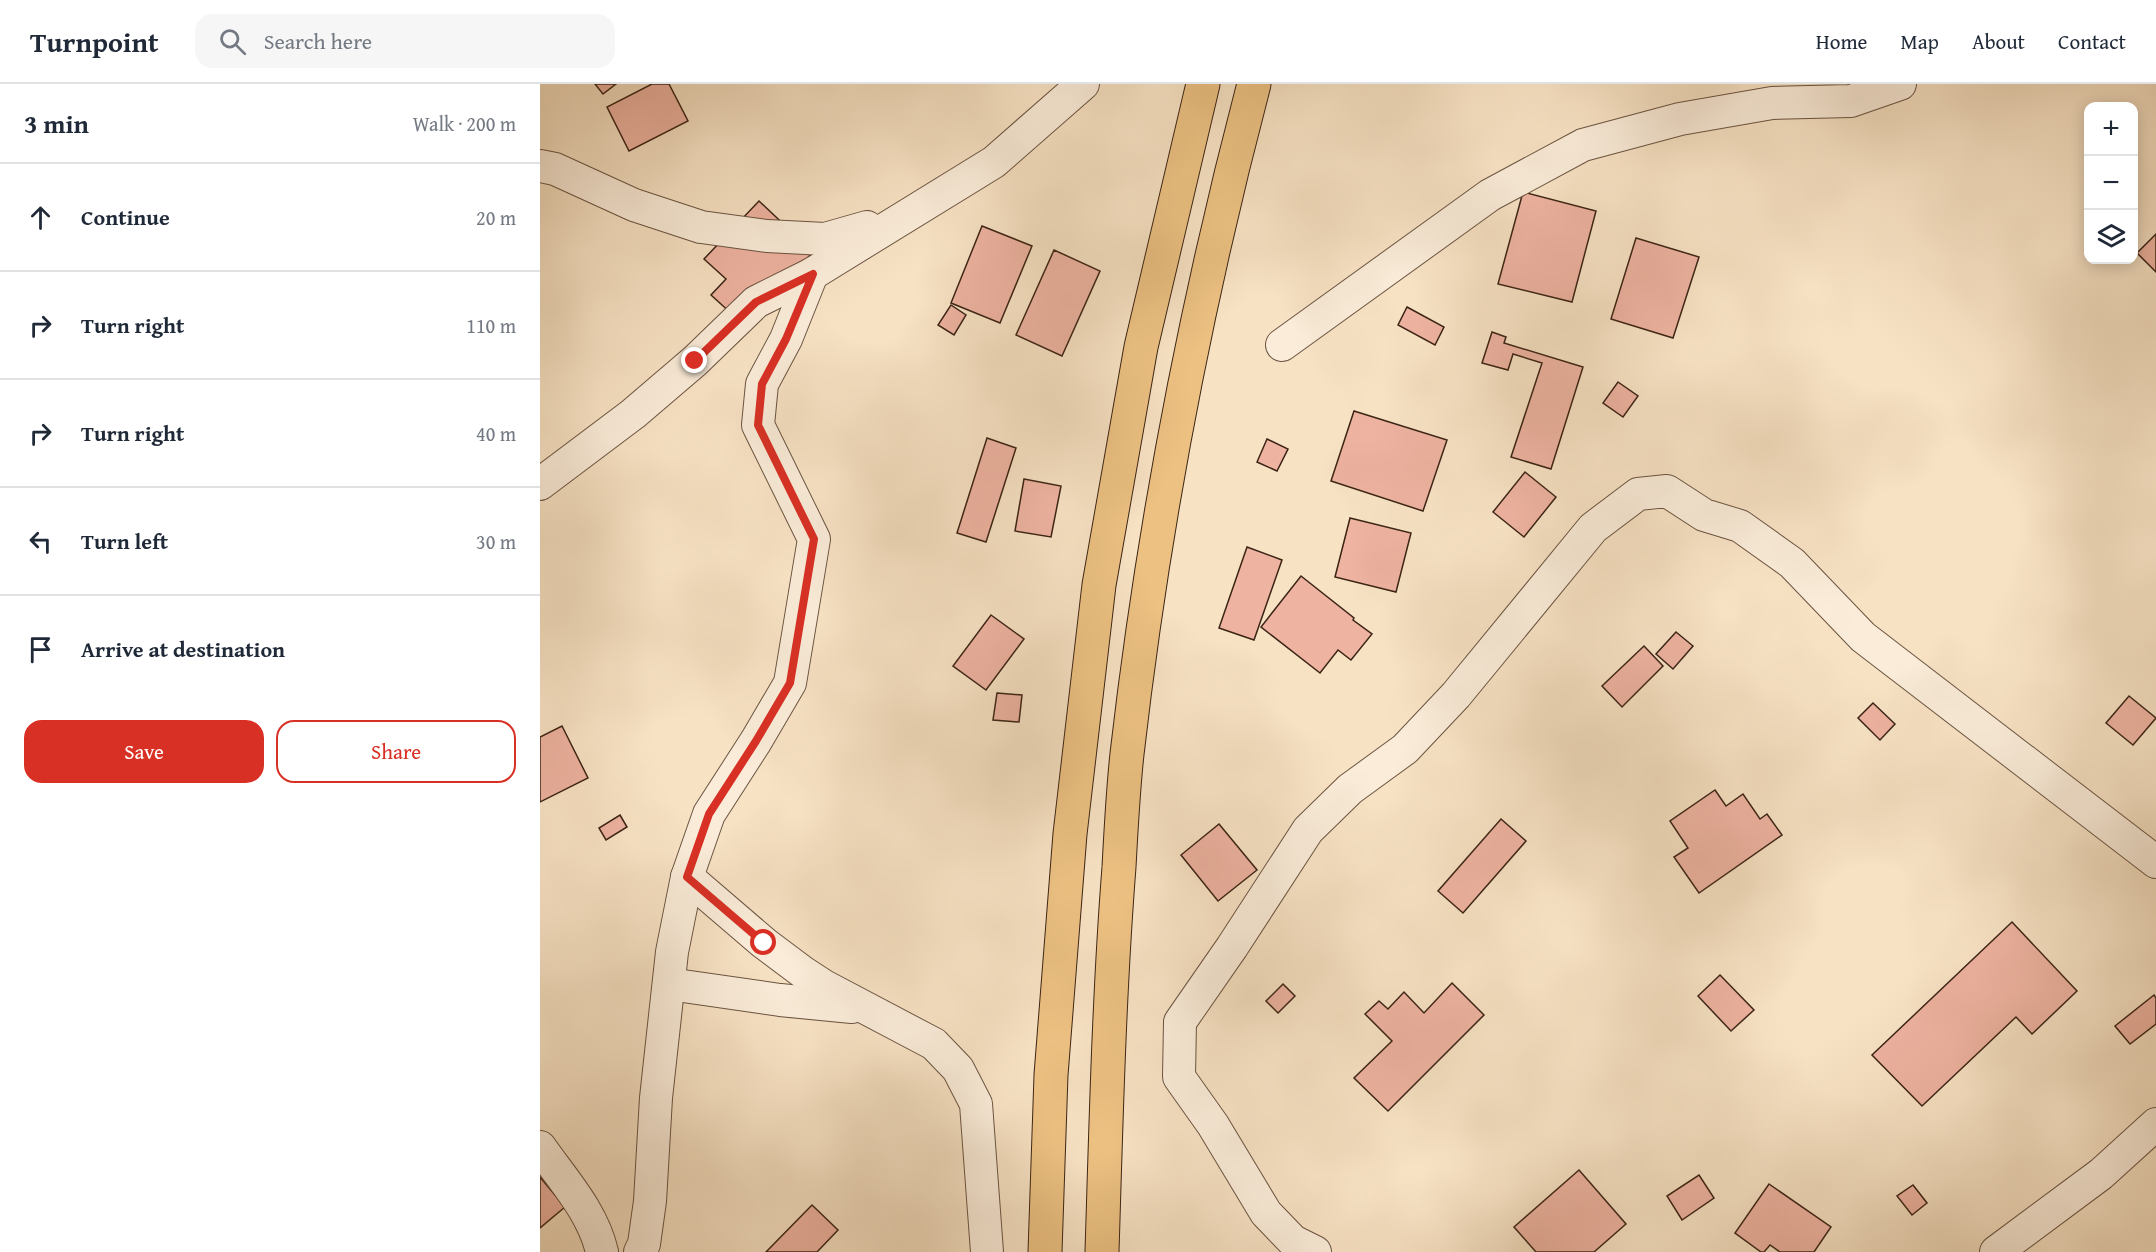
<!DOCTYPE html>
<meta charset="utf-8">
<style>
:root{--surface:#fff;--page:#f6f6f7;--text:#1f2937;--muted:#747a83;--line:#e0e1e3;--accent:#d93025}
body{margin:0;font-family:"Gentium Book Plus",serif;background:var(--page);color:var(--text)}
.controls{position:absolute;right:18px;top:18px;display:grid;overflow:hidden;border-radius:12px;box-shadow:0 3px 15px #0003}
.controls button{width:54px;height:54px;display:grid;place-items:center;padding:0;border:0;border-bottom:2px solid var(--line);background:var(--surface);color:var(--text);font:30px sans-serif}
.stop{position:absolute;width:18px;height:18px;margin:-14px;border:4px solid #d93025;border-radius:50%;background:#fff}
.stop.end{background:#d93025;border-color:#fff;box-shadow:0 2px 6px #0008}
.list{margin:0;padding:0;list-style:none}
h2{display:flex;justify-content:space-between;align-items:center;height:78px;margin:0;padding:0 24px;font-size:26px}
h2 small{font-size:20px;font-weight:400;color:var(--muted)}
.list li{display:grid;grid-template-columns:39px 1fr auto;gap:18px;align-items:center;box-sizing:border-box;height:108px;padding:0 24px;border-top:2px solid var(--line)}
.list b{display:block;font-size:22px;white-space:nowrap}
.list em{font-size:20px;font-style:normal;color:var(--muted)}
.actions{display:flex;gap:12px;padding:18px 24px}
.actions a{flex:1;padding:14px 0;border:2px solid var(--accent);border-radius:18px;text-align:center;font-size:21px;color:var(--accent)}
.actions .main{background:var(--accent);color:#fff}
.icon{flex:none;width:33px;height:33px;fill:none;stroke:currentColor;stroke-width:2;stroke-linecap:round;stroke-linejoin:round}
.map{position:relative;flex:none;width:1616px;height:1168px;overflow:hidden}
header{display:flex;align-items:center;gap:36px;box-sizing:border-box;height:84px;padding:0 30px;background:var(--surface);border-bottom:2px solid var(--line)}
header strong{font-size:28px}
nav{display:flex;gap:33px;margin-inline-start:auto;font-size:21px}
.search{width:420px;height:54px;background:var(--page);display:flex;align-items:center;gap:15px;box-sizing:border-box;padding:0 21px;border-radius:18px;color:var(--muted);font-size:22px}
main{display:flex}
aside{flex:1;background:var(--surface)}
.map>svg:first-child{display:block}
</style>
<header>
<strong>Turnpoint</strong>
<div class="search"><svg class="icon" aria-label="search" viewBox="0 0 24 24"><circle cx="10" cy="10" r="6"/><path d="M15 15l6 6"/></svg>Search here</div>
<nav><a>Home</a><a>Map</a><a>About</a><a>Contact</a></nav>
</header>
<main>
<aside>
<h2>3 min<small>Walk · 200 m</small></h2>
<ul class="list">
<li><svg class="icon" aria-label="ahead" viewBox="0 0 24 24"><path d="M12 20V5M6 11l6-6 6 6"/></svg><div><b>Continue</b></div><em>20 m</em></li>
<li><svg class="icon" aria-label="right" viewBox="0 0 24 24"><path d="M7 20v-9h11M14 6l5 5-5 5"/></svg><div><b>Turn right</b></div><em>110 m</em></li>
<li><svg class="icon" aria-label="right" viewBox="0 0 24 24"><path d="M7 20v-9h11M14 6l5 5-5 5"/></svg><div><b>Turn right</b></div><em>40 m</em></li>
<li><svg class="icon" aria-label="left" viewBox="0 0 24 24"><path d="M17 20v-9H6M10 6l-5 5 5 5"/></svg><div><b>Turn left</b></div><em>30 m</em></li>
<li><svg class="icon" aria-label="arrive" viewBox="0 0 24 24"><path d="M6 21V4h12l-3 4 3 4H6"/></svg><div><b>Arrive at destination</b></div></li>
</ul>
<div class="actions"><a class="main">Save</a><a>Share</a></div>
</aside>
<div class="map">
<svg width="1616" height="1168" viewBox="0 0 1616 1168">
<rect width="100%" height="100%" fill="#f7e2c4"/>
<filter id="stains"><feTurbulence type="fractalNoise" baseFrequency=".00333" numOctaves="4"/><feColorMatrix values="0 0 0 0 .2 0 0 0 0 .09 0 0 0 0 .02 0 0 0 .5 -.17"/></filter>
<radialGradient id="worn" r=".72"><stop offset=".6" stop-color="#630" stop-opacity="0"/><stop offset="1" stop-color="#630" stop-opacity=".3"/></radialGradient>
<g fill="#eeb3a1" stroke="#3c2415" stroke-width="1.5">
<path d="M55 0H76L63 10Z"/>
<path d="M112 0H129L148 37 89 67 67 23Z"/>
<path d="M983 108 1056 127 1032 218 958 200Z"/>
<path d="M219 117 273 168 204 241 171 211 186 195 164 175Z"/>
<path d="M442 142 492 162 460 239 411 219Z"/>
<path d="M1616 150V188L1597 169Z"/>
<path d="M1096 154 1159 173 1133 254 1071 235Z"/>
<path d="M514 166 560 187 522 272 476 251Z"/>
<path d="M411 221 426 231 414 251 398 241Z"/>
<path d="M867 223 904 243 895 261 858 241Z"/>
<path d="M952 248 966 253 964 259 1043 283 1011 385 971 373 1002 279 973 270 968 286 942 279Z"/>
<path d="M1078 298 1098 312 1083 333 1063 319Z"/>
<path d="M814 327 907 356 883 427 791 397Z"/>
<path d="M447 354 476 364 446 458 417 449Z"/>
<path d="M727 355 748 365 737 387 717 378Z"/>
<path d="M985 388 1016 413 984 453 953 428Z"/>
<path d="M484 395 521 402 511 453 475 447Z"/>
<path d="M810 434 871 449 856 508 795 493Z"/>
<path d="M707 463 742 476 714 556 679 544Z"/>
<path d="M761 492 814 534 813 536 832 550 811 576 798 566 780 589 721 543Z"/>
<path d="M451 531 484 555 446 606 413 582Z"/>
<path d="M1136 548 1153 562 1133 585 1116 570Z"/>
<path d="M1104 562 1123 582 1082 623 1062 602Z"/>
<path d="M457 609 482 611 479 638 453 636Z"/>
<path d="M1589 612 1616 634 1593 661 1566 639Z"/>
<path d="M1333 619 1355 640 1340 656 1318 634Z"/>
<path d="M22 642 48 694 0 718V653Z"/>
<path d="M1175 706 1186 722 1203 710 1220 735 1227 730 1242 751 1159 809 1134 773 1148 764 1130 737Z"/>
<path d="M80 731 87 743 66 756 59 744Z"/>
<path d="M961 735 986 757 923 829 898 807Z"/>
<path d="M679 740 717 786 678 817 641 771Z"/>
<path d="M1472 838 1537 907 1492 950 1476 933 1382 1022 1332 971Z"/>
<path d="M1180 891 1214 926 1191 947 1158 912Z"/>
<path d="M912 899 944 931 848 1027 814 994 852 957 825 930 839 917 848 925 864 908 884 929Z"/>
<path d="M743 900 755 912 738 929 726 917Z"/>
<path d="M1614 911 1616 914V940L1590 960 1575 942Z"/>
<path d="M1039 1086 1086 1140 1054 1168H996L974 1143Z"/>
<path d="M1159 1091 1174 1114 1142 1136 1127 1112Z"/>
<path d="M0 1093 25 1123 0 1144Z"/>
<path d="M1229 1100 1291 1143 1274 1168H1240L1230 1161 1224 1168H1221L1195 1149Z"/>
<path d="M1373 1101 1387 1119 1372 1131 1357 1112Z"/>
<path d="M272 1121 298 1146 277 1168H226Z"/>
</g>
<g fill="none" stroke-linecap="round" stroke-linejoin="round">
<defs>
<g id="minor">
<path d="M0 82 15 85 94 121 161 143 227 152 285 155 327 143"/>
<path d="M742 261 950 111 1043 61 1140 35 1232 19 1311 17 1360 0"/>
<path d="M0 400 93 330 155 277 216 218 272 190 454 78 543 0"/>
<path d="M147 793 224 859 264 889 284 902 394 960 418 985 436 1020 447 1168"/>
<path d="M129 900 240 916 312 923"/>
<path d="M0 1063C23 1096 53 1128 62 1168"/>
<path d="M100 1168 104 1160 110 1117 116 1014 132 868 147 793 169 730 216 657 250 599 274 455 218 341 222 300 246 255 272 190"/>
<path d="M775 1168 753 1157 726 1129 673 1041 639 993 640 938 692 863 768 746 810 705 865 665 916 611 1053 444 1098 410 1127 407 1164 431 1200 442 1252 479 1323 553 1616 778"/>
<path d="M1456 1168 1561 1090 1616 1040"/>
</g>
<g id="major">
<path d="M505 1168 511 991 530 750 559 501 601 263 663 0"/>
<path d="M562 1168C566 1039 569 911 579 783 581 745 583 707 587 670 613 444 656 220 714 0"/>
</g>
</defs>
<use href="#minor" stroke="#6b5441" stroke-width="34"/>
<use href="#major" stroke="#3c2415" stroke-width="35"/>
<use href="#minor" stroke="#faecd9" stroke-width="32"/>
<use href="#major" stroke="#ecc182" stroke-width="33"/>
</g>
<g fill="none" stroke-linecap="round" stroke-linejoin="round">
<path stroke="#d93025" stroke-width="8" d="M155 277 216 218 273 190 246 255 222 300 218 341 274 455 250 599 216 657 169 730 147 793 224 859"/>
</g>
<rect width="100%" height="100%" filter="url(#stains)"/>
<rect width="100%" height="100%" fill="url(#worn)"/>
</svg>
<div class="controls">
<button>+</button>
<button>−</button>
<button><svg class="icon" aria-label="layers" viewBox="0 0 24 24"><path d="M12 4l9 5-9 5-9-5zM3 14l9 5 9-5"/></svg></button>
</div>
<div class="stop" style="left:224px;top:859px"></div>
<div class="stop end" style="left:155px;top:277px"></div>
</div>
</main>
